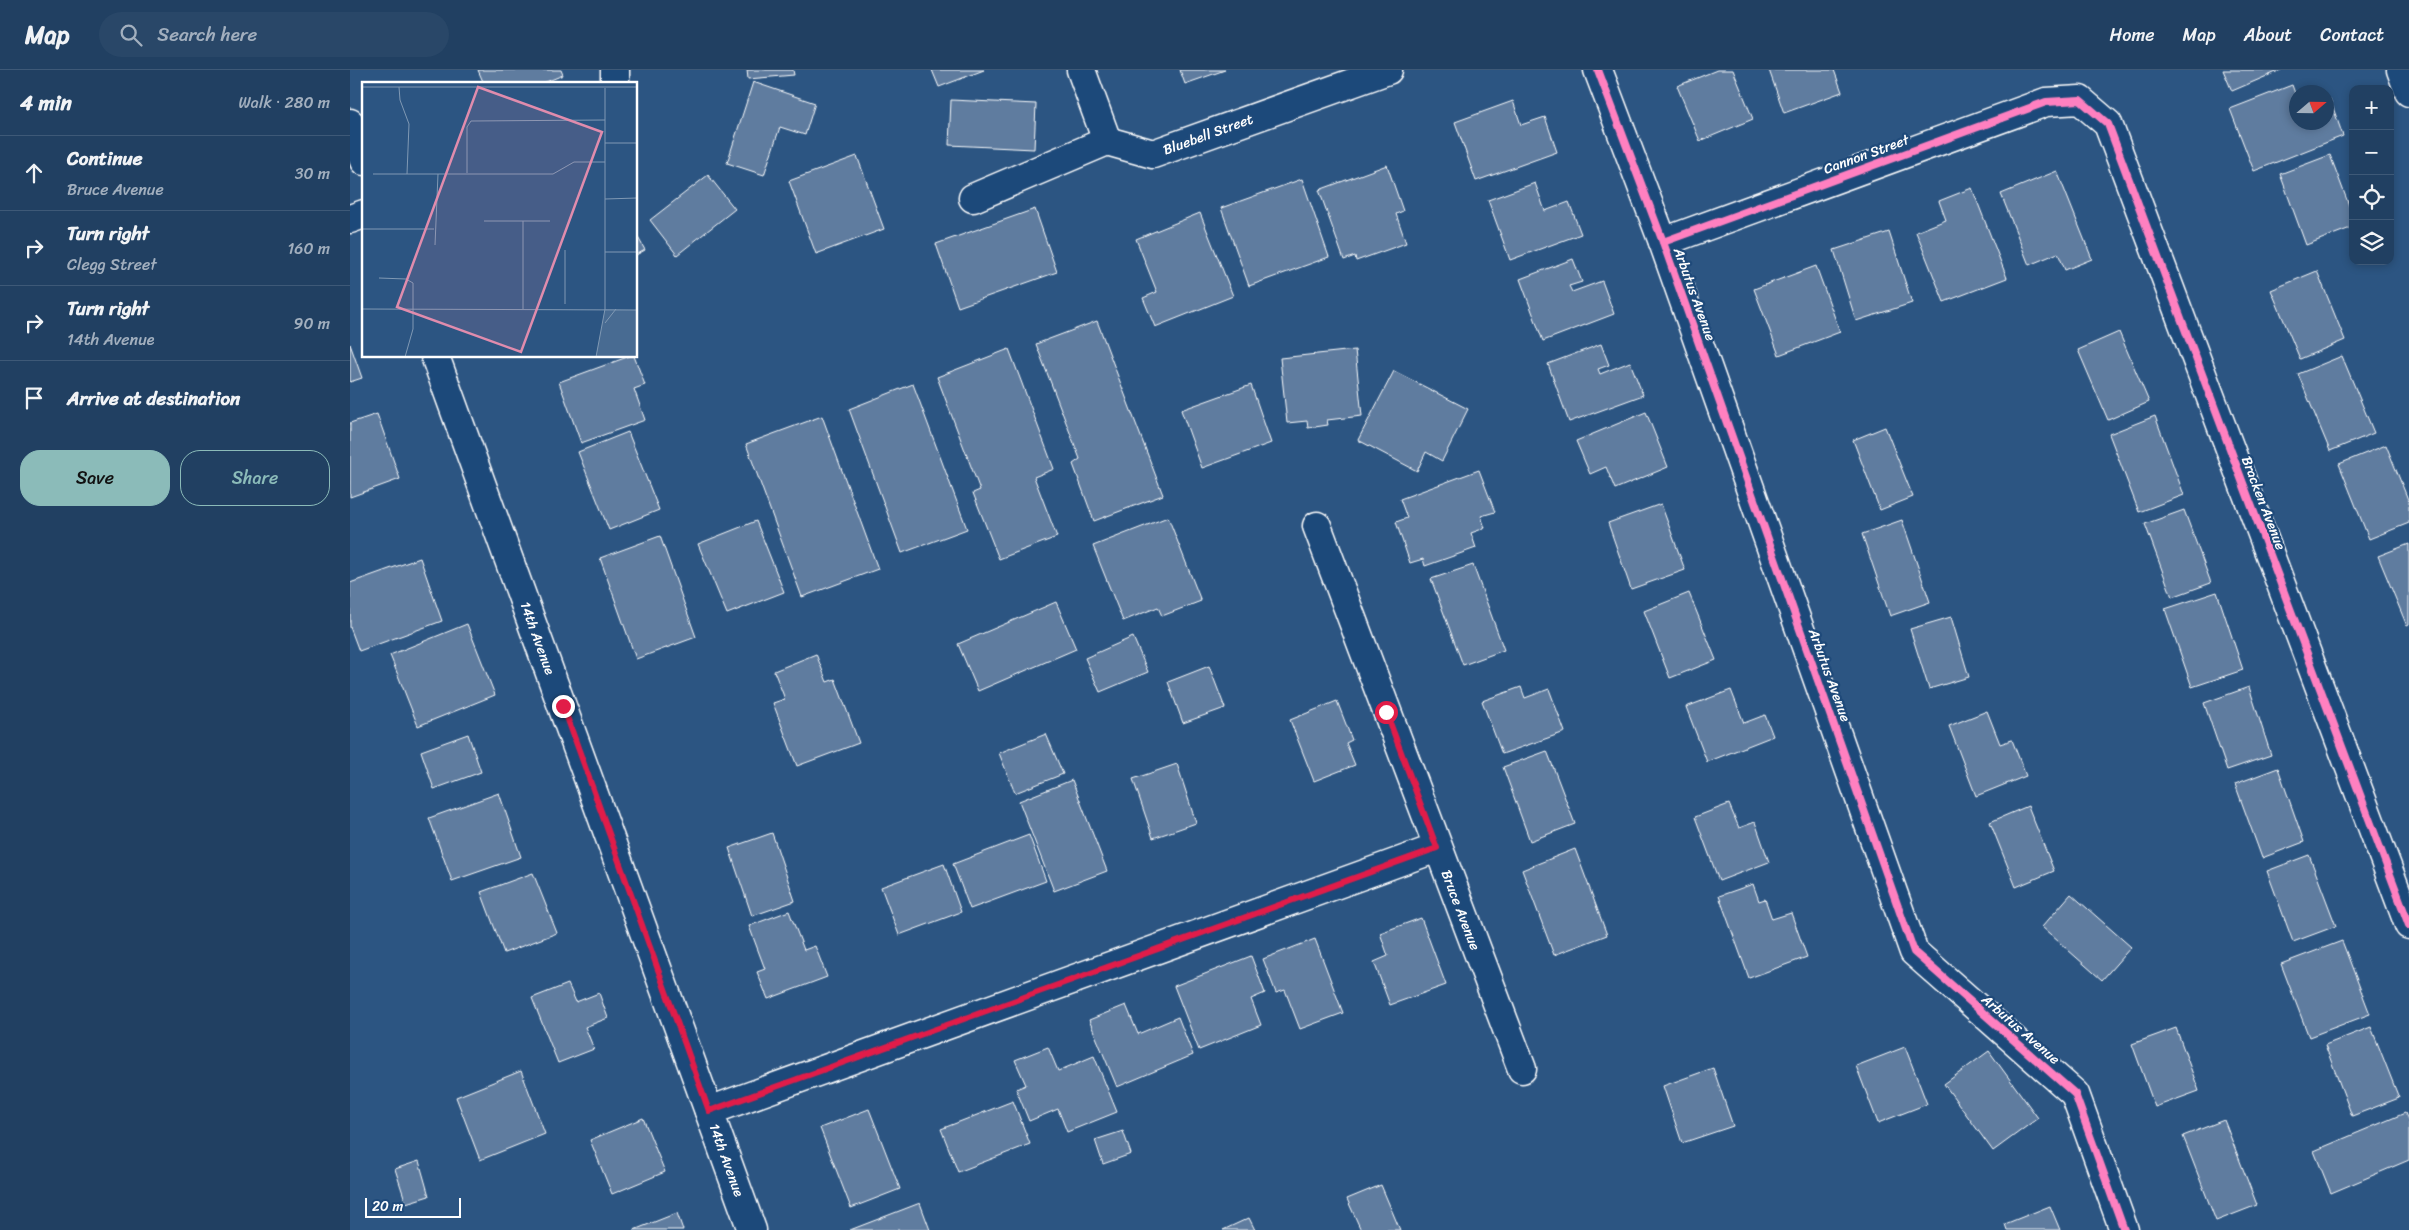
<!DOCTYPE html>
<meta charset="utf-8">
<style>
:root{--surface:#214062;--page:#294768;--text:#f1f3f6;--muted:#a2afbe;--line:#3e5977;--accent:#8bbbb9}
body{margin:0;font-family:Sriracha,sans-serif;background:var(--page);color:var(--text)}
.controls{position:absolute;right:15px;top:15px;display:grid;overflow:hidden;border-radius:10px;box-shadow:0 2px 8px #0003}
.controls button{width:45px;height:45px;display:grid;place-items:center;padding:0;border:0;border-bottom:1px solid var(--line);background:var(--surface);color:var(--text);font:25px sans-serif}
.compass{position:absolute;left:1939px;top:15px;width:45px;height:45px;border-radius:50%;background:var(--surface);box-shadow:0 2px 8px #0003;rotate:70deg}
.scale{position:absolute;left:15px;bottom:12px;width:96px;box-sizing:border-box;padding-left:5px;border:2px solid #fff;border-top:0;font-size:14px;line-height:18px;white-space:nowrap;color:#fff;-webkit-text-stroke:4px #1f4a7a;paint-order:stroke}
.stop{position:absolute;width:15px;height:15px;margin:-11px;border:4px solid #e11d48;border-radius:50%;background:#fff}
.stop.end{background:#e11d48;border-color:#fff;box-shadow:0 1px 5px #0008}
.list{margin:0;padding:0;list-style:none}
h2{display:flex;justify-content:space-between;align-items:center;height:65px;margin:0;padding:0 20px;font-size:21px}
h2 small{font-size:16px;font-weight:400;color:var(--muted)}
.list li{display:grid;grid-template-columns:32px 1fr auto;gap:15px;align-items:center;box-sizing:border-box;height:75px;padding:0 20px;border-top:1px solid var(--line)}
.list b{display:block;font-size:19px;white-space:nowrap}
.list p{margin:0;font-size:16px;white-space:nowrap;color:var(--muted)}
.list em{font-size:16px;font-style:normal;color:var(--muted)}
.actions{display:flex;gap:10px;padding:15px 20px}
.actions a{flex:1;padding:11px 0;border:1px solid var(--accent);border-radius:20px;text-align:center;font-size:18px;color:var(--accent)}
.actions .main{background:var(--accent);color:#111}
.icon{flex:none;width:28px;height:28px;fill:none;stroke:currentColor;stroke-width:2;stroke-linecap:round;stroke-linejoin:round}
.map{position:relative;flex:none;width:2059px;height:1160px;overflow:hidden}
header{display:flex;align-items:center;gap:30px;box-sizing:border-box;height:70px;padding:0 25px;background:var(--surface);border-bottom:1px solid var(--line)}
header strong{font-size:24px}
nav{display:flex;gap:28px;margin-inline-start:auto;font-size:18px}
.search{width:350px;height:45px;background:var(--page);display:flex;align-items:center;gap:12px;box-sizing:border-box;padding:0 18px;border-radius:28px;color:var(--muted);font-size:19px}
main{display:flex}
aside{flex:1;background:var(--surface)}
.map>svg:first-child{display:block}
</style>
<header>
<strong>Map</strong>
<div class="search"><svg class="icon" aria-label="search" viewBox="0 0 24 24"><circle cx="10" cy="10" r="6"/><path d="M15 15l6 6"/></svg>Search here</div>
<nav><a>Home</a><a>Map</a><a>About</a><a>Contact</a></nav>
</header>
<main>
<aside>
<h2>4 min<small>Walk · 280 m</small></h2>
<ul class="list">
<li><svg class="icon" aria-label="ahead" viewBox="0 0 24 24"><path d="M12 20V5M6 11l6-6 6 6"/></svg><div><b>Continue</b><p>Bruce Avenue</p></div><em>30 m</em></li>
<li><svg class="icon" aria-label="right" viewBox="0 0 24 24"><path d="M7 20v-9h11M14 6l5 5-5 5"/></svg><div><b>Turn right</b><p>Clegg Street</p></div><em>160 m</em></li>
<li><svg class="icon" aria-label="right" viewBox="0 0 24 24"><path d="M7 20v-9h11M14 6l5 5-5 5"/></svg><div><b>Turn right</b><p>14th Avenue</p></div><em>90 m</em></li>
<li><svg class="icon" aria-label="arrive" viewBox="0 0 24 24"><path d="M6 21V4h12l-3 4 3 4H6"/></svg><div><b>Arrive at destination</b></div></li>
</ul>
<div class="actions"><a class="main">Save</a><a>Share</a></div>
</aside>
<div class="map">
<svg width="2059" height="1160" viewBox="0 0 2059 1160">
<rect width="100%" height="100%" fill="#2c5582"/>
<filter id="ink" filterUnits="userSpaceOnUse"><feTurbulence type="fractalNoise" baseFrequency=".02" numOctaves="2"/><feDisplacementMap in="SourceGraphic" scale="10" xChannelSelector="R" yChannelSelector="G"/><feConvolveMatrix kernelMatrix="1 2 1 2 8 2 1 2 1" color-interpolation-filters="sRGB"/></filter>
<g filter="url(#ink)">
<g fill="#5e7c9f" stroke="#fff">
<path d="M128 0H211L213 5 191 14H134Z"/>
<path d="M397 0H443L444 5 398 9Z"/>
<path d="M582 0H634L589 17Z"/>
<path d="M830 0H875L835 14Z"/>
<path d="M1367 0H1383L1403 49 1350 71 1327 16Z"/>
<path d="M1419 0H1484L1492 22 1434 43Z"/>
<path d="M1873 0H1931L1882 21Z"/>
<path d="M403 12 465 33 455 65 430 57 414 105 377 93Z"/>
<path d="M1942 15 1946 26V52H1976V30L1980 29 1993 66 1904 101 1880 39Z"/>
<path d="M601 30 686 34 684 79 599 75Z"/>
<path d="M1163 31 1171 55 1195 47 1207 82 1126 111 1105 52Z"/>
<path d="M1980 85 2003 146V157L1956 175 1930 104Z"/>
<path d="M507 86 534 159 466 184 439 111Z"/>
<path d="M1037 95 1053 141 1046 144 1056 173 1006 191 1005 186 994 190 969 120Z"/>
<path d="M1707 101 1742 189 1715 200 1708 183 1679 195 1651 124Z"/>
<path d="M358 105 385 139 327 185 300 150Z"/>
<path d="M952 109 979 187 899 216 871 138Z"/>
<path d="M1185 113 1195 141 1219 132 1231 164 1160 190 1138 130Z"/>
<path d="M1622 118 1657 208 1594 232 1566 162 1596 150 1589 131Z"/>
<path d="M685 139 707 202 608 237 586 174Z"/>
<path d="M850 143 883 226 805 257 793 228 807 222 786 169Z"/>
<path d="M1539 162 1562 233 1506 251 1484 180Z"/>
<path d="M286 164 295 180 286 185Z"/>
<path d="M1223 189 1232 212 1219 216 1222 222 1252 211 1264 244 1193 271 1170 209Z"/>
<path d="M1466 196 1490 262 1429 285 1404 219Z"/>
<path d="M1967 201 1995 270 1950 289 1921 220Z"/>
<path d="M747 251 813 425 744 451 723 394 730 389 686 274Z"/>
<path d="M1769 262 1799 332 1758 350 1728 280Z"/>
<path d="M0 274 12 308 0 312Z"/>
<path d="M1251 274 1259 295 1248 299 1250 304 1280 292 1293 325 1219 352 1198 294Z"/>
<path d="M659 279 704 399 684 407 707 467 649 489 623 423 630 420 587 307Z"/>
<path d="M1005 280 1012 346 977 350 978 355 958 358 957 351 937 353 930 288Z"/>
<path d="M280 286H284L295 315 284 319 295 350 231 373 209 312Z"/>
<path d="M1992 286 2024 363 1980 381 1948 304Z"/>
<path d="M1044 301 1118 339 1092 391 1076 382 1067 401 1008 370Z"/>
<path d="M563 314 617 459 552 483 499 339Z"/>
<path d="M901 315 921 373 852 398 831 340Z"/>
<path d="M1296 342 1318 397 1265 419 1256 397 1240 404 1226 371Z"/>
<path d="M27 344 50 409 0 427V353Z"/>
<path d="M472 346 528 499 452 527 396 374Z"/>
<path d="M1805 346 1834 425 1789 442 1759 364Z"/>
<path d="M1535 357 1563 427 1530 440 1503 370Z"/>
<path d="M278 362 309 440 259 460 228 382Z"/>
<path d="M2036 375 2059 432V453L2019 469 1989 394Z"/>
<path d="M1129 400 1145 442 1131 446 1135 458 1121 463 1126 478 1075 496 1073 489 1060 493 1046 452 1057 448 1050 429Z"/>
<path d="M1311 434 1335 500 1281 519 1258 453Z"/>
<path d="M1834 440 1861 513 1822 527 1795 454Z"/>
<path d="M818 447 851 531 812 546 808 537 773 551 743 476Z"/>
<path d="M1552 450 1580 532 1540 546 1512 464Z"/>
<path d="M406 451 434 522 377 544 348 474Z"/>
<path d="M310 466 346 567 286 589 250 488Z"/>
<path d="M2059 474V555L2057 556 2028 486Z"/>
<path d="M70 488 92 551 9 581 0 557V513Z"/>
<path d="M1123 495 1154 580 1113 595 1081 509Z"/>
<path d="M1867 522 1893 600 1842 617 1815 539Z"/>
<path d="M1339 523 1366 590 1320 608 1294 541Z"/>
<path d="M706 532 726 579 628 621 608 574Z"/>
<path d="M1601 547 1619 607 1579 619 1560 559Z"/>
<path d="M117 554 145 625 68 656 40 585Z"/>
<path d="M783 567 798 602 750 622 735 588Z"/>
<path d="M466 584 477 612 485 609 509 673 447 696 423 633 435 629 424 601Z"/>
<path d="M859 596 875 638 833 653 818 612Z"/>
<path d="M1171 617 1175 628 1199 619 1215 662 1152 684 1132 631Z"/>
<path d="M1899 617 1921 685 1877 700 1854 633Z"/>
<path d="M1381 620 1394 653 1415 645 1423 666 1357 692 1336 637Z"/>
<path d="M987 631 1002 670 996 673 1005 695 964 711 940 650Z"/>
<path d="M1637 641 1650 674 1662 670 1676 706 1626 726 1599 656Z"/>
<path d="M118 664 131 702 84 719 71 681Z"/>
<path d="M696 664 713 704 665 723 649 683Z"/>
<path d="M1197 681 1225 754 1180 771 1153 697Z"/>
<path d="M827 694 846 753 803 768 783 709Z"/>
<path d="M1928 698 1954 772 1912 788 1885 714Z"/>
<path d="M722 710 757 801 704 821 669 731Z"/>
<path d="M149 723 171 787 102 811 79 748Z"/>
<path d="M1379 734 1389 758 1405 752 1419 792 1369 811 1345 747Z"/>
<path d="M1678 736 1704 801 1666 817 1640 752Z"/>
<path d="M422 763 445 831 402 846 379 778Z"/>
<path d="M679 765 696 811 620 839 603 794Z"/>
<path d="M1225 779 1257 865 1204 885 1172 800Z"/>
<path d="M1959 785 1986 856 1943 872 1917 801Z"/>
<path d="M594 794 611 842 549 865 531 817Z"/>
<path d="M183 803 207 863 154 883 131 822Z"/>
<path d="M1403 814 1409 831 1415 829 1422 849 1441 843 1457 887 1399 908 1369 826Z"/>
<path d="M1721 824 1781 877 1752 910 1692 857Z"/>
<path d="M439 841 454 880 465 876 477 907 418 929 407 902 415 899 399 856Z"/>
<path d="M1071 848 1096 915 1040 935 1024 892 1038 886 1030 863Z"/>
<path d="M965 869 993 943 950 959 935 920 926 923 913 889Z"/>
<path d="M1992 871 2020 944 1959 967 1931 894Z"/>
<path d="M901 886 915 923 901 929 911 955 849 980 824 916Z"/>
<path d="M218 914 226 932 249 923 258 948 235 957 244 979 208 993 182 928Z"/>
<path d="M776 935 788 964 828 947 843 985 767 1017 739 950Z"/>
<path d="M2021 957 2049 1028 2002 1046 1975 975Z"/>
<path d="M1826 958 1849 1021 1805 1037 1782 974Z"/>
<path d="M698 977 708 1001 744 986 767 1042 717 1062 708 1039 679 1051 666 1019 676 1015 665 990Z"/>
<path d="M1555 977 1577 1034 1528 1053 1506 996Z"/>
<path d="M1639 981 1688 1048 1643 1081 1594 1014Z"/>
<path d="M1363 998 1383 1056 1332 1073 1313 1016Z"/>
<path d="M171 1001 195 1064 130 1090 106 1027Z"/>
<path d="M663 1031 680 1074 608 1102 591 1059Z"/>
<path d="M519 1039 550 1119 501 1138 470 1058Z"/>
<path d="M2055 1043 2059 1052V1090L1981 1123 1964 1081Z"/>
<path d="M293 1048 315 1102 262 1124 240 1070Z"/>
<path d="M1874 1050 1907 1135 1866 1151 1833 1066Z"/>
<path d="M773 1061 781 1084 753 1094 745 1070Z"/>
<path d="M69 1091 79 1126 56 1133 45 1099Z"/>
<path d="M1031 1115 1050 1160H1011L997 1129Z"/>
<path d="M570 1133 580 1160H500Z"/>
<path d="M1700 1136 1710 1160H1657L1655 1154Z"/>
<path d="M327 1143 333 1160H284Z"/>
<path d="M899 1148 905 1160H873Z"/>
</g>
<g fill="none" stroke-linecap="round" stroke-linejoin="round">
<defs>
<g id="street">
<path d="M265 0V14"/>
<path d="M731 0 757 71"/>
<path d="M1248 0 1313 172 1564 882 1725 1024 1774 1160"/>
<path d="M2051 0 2059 22"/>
<path d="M623 128 757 71 803 84 1038 0"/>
<path d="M0 149 14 144"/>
<path d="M1313 172 1696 32 1730 30 1758 54 2059 855"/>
<path d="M967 456 1172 999"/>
<path d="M359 1041 1087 778"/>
</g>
<g id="secondary">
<path d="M0 53 14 91"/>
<path d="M85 286 402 1160"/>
</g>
</defs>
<use href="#street" stroke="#fff" stroke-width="31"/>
<use href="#secondary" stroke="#fff" stroke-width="31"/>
<use href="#street" stroke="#1f4a7a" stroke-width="28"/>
<use href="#secondary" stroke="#1f4a7a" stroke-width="28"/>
<defs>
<g id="cycleway">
<path d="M1248 0 1313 172 1564 882 1725 1024 1774 1160"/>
<path d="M1313 172 1696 32 1730 30 1758 54 2059 855"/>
</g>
</defs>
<use href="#cycleway" stroke="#1f4a7a" stroke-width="11"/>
<use href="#cycleway" stroke="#ff80c0" stroke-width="8"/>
</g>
</g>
<g fill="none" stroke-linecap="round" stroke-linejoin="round" filter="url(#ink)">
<path stroke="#e11d48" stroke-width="6" d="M213 636 359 1041 1087 778 1036 642"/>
</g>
<g text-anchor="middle" stroke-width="4.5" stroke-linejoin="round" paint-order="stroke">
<g font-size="14" fill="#fff" stroke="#1f4a7a">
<text transform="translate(858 64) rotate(-20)" y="5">Bluebell Street</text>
<text transform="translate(1516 84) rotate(-20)" y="5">Cannon Street</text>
<text transform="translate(1345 224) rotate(70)" y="5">Arbutus Avenue</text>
<text transform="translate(1914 433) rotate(69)" y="5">Bracken Avenue</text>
<text transform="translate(188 568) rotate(70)" y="5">14th Avenue</text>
<text transform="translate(1480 605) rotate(70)" y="5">Arbutus Avenue</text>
<text transform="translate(1111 840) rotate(69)" y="5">Bruce Avenue</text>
<text transform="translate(1671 959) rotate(41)" y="5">Arbutus Avenue</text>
<text transform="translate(377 1090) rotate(70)" y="5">14th Avenue</text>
</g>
</g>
<g transform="translate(12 12)">
<rect width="275" height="275" fill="#2c5582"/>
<path d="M243 227 275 228V275H234Z" fill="#486b92"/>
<path fill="none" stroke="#8099b4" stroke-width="1" d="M0 5H275M37 5 38 18 47 42 45 92M243 61H275M105 91V45L109 39 243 38M11 92H191L212 80H243M243 117 275 116M122 139H188M0 147H72M73 163 76 92M203 168V222M243 170H275M17 196 44 197 51 201V247L43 275M0 227 275 228M161 227V139M243 241 254 227M234 275 243 227V6"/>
<path fill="#e08cad" fill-opacity="0.15" stroke="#e08cad" stroke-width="2.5" d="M116 5 240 50 159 270 35 225Z"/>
<rect width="275" height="275" fill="none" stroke="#fff" stroke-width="2.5"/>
</g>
</svg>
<div class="controls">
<button>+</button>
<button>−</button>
<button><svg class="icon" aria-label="locate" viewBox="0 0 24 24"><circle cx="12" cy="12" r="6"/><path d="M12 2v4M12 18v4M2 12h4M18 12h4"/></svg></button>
<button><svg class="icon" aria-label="layers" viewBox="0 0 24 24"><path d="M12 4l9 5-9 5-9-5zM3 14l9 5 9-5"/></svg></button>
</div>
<svg class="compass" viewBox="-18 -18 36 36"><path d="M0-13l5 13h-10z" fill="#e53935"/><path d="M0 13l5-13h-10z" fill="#a2afbe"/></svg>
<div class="scale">20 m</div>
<div class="stop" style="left:1036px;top:642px"></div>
<div class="stop end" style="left:213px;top:636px"></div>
</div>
</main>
